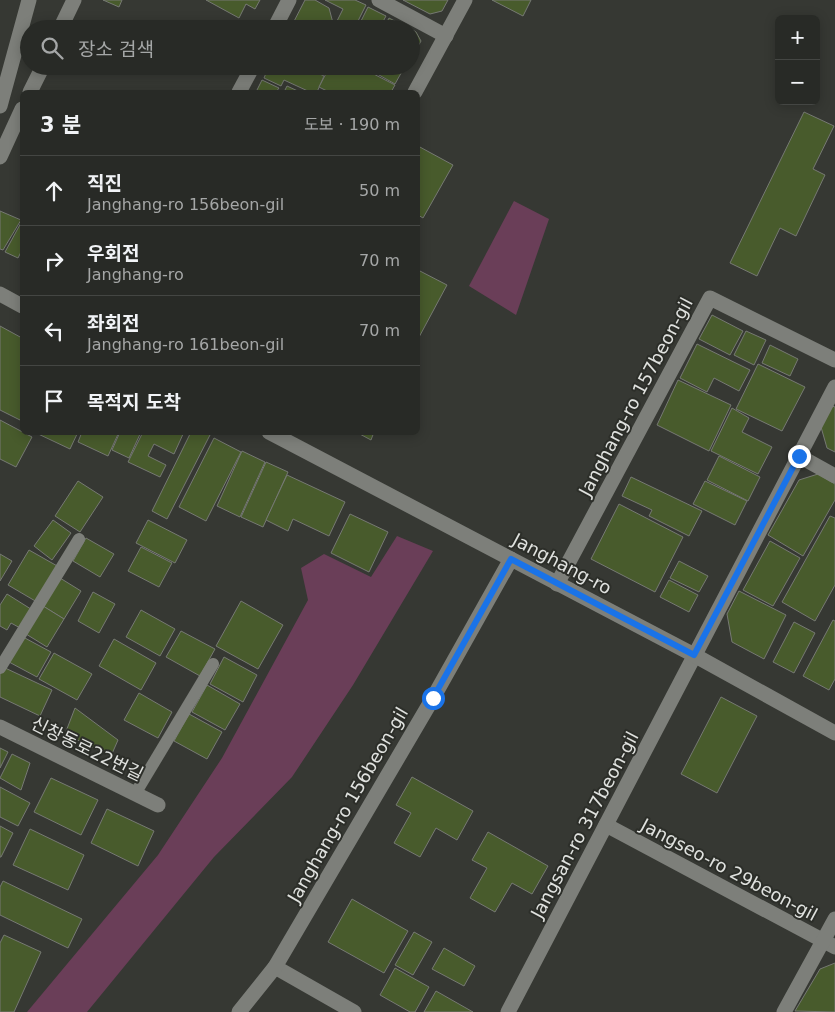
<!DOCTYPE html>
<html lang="ko">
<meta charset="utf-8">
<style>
:root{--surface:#282a26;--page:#30322e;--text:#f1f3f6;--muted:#a5a7a7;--line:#444643}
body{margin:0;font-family:"DejaVu Sans","Noto Sans KR",sans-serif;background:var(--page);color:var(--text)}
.controls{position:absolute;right:15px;top:15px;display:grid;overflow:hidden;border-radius:8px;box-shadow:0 2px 12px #0003}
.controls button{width:45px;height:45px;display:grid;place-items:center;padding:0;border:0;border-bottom:1px solid var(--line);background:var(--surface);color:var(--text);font:25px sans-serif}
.stop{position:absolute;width:15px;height:15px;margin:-11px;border:4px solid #1a73e8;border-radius:50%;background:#fff}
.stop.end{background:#1a73e8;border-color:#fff;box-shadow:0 1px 5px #0008}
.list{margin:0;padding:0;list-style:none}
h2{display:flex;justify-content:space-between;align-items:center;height:65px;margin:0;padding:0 20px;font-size:21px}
h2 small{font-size:16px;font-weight:400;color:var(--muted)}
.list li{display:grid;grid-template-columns:32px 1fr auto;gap:15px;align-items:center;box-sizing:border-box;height:70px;padding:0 20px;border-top:1px solid var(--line)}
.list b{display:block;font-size:19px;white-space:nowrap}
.list p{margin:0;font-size:16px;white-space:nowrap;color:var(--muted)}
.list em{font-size:16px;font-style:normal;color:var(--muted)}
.icon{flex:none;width:28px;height:28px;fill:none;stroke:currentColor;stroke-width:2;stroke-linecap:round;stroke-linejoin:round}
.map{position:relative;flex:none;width:835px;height:1012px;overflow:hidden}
.search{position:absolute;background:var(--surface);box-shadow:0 2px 12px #0003;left:20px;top:20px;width:400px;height:55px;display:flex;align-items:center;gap:12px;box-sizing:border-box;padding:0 18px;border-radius:28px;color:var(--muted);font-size:19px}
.panel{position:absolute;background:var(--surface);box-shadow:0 2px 12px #0003;left:20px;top:90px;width:400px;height:345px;border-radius:8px}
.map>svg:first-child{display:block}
</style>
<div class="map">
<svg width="835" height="1012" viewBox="0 0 835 1012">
<rect width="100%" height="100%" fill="#363833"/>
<g fill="#6a3e58">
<path d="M514 201 549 219 516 315 469 286Z"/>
<path d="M397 536 433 551 353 685 292 777 214 857 87 1012H27L158 855 222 758 308 600 301 568 324 554 371 577Z"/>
</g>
<g fill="#485b2c" stroke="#767973">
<path d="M103 0H122L119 7Z"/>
<path d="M206 0H260L255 9 246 4 239 18Z"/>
<path d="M305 0H315L329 8 333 23 330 29H290Z"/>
<path d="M325 0H355L366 5 354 29H333L343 9Z"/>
<path d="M403 0H448L442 11 430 14Z"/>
<path d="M492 0H531L523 16Z"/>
<path d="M368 7 386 16 379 29H357Z"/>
<path d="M389 18 410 29H383Z"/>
<path d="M411 29 416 32 421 41 412 57Z"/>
<path d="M269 66H303L324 76 317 92H310L284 80 281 86 264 78Z"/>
<path d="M330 66H358L395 85 391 92H329L319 87Z"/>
<path d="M363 66H405L395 84Z"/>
<path d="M262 80 279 88 276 92H256Z"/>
<path d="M287 86 300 92H284Z"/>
<path d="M804 112 834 126 813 169 825 175 796 236 780 228 757 276 730 263Z"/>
<path d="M418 146 453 165 423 218 418 215Z"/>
<path d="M0 211 21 220 3 250 0 249Z"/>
<path d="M22 221V250L18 258 5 252Z"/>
<path d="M418 270 447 285 418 339Z"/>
<path d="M712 315 743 331 730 355 699 339Z"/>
<path d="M0 326 22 338V414L20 420 0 410Z"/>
<path d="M746 331 766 340 754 365 734 355Z"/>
<path d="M697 344 750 370 739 391 714 378 707 392 680 378Z"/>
<path d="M770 345 798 359 790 376 762 363Z"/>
<path d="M758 364 805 387 782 431 736 409Z"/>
<path d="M678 380 731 405 709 451 657 425Z"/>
<path d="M832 406 835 407V452L827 448 821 427Z"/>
<path d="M732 408 749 418 742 432 772 447 758 474 711 451Z"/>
<path d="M0 420 32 437 16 467 0 459Z"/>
<path d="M34 432H78L70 449Z"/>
<path d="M82 432H119L108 456 78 442Z"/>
<path d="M120 432H141L129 458 112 450Z"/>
<path d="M143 432H184L174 454 154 444 148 456 166 465 160 477 128 462Z"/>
<path d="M191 432H206L210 435 167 519 152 511Z"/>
<path d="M356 432H374L371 440Z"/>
<path d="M214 438 241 452 206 521 179 507Z"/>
<path d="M242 451 265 462 240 517 217 506Z"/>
<path d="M719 456 760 477 748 501 707 480Z"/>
<path d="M266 462 288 472 263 527 241 517Z"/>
<path d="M818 474 835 484V500L803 556 768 535 799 480Z"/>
<path d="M287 475 345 502 329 536 293 519 288 531 266 520Z"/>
<path d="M631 477 702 511 689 536 649 516 652 510 622 496Z"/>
<path d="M78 481 103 497 80 532 55 516Z"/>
<path d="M705 481 747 501 735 525 693 504Z"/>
<path d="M619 504 683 537 655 592 591 559Z"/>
<path d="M350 514 388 532 369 572 331 553Z"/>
<path d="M830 516 835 518V585L815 621 782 602Z"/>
<path d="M53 520 71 533 52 560 34 546Z"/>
<path d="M148 520 187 540 175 563 136 543Z"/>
<path d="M86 538 114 554 100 577 73 561Z"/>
<path d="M770 541 800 558 773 606 743 590Z"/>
<path d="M141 547 172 563 159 587 128 571Z"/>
<path d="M29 550 59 567 37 602 8 585Z"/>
<path d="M0 554 12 561 0 581Z"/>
<path d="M679 561 708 576 699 592 670 578Z"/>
<path d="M60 578 81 591 64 619 43 606Z"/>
<path d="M669 580 698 595 689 612 660 597Z"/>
<path d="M739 591 786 615 764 659 732 642 727 614Z"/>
<path d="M93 592 115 604 99 633 78 621Z"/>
<path d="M7 594 34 611 22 629 11 623 7 630 0 626V605Z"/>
<path d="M241 601 283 625 258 669 216 646Z"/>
<path d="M43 606 64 619 47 647 26 634Z"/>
<path d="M141 610 175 629 160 656 126 637Z"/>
<path d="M833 620 835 621V679L829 690 803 676Z"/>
<path d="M794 622 815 633 794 673 773 662Z"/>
<path d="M181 631 215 649 200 676 166 657Z"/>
<path d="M23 637 51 652 37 677 9 662Z"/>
<path d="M114 639 156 663 141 690 99 666Z"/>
<path d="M54 653 92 674 77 700 39 679Z"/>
<path d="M224 657 257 675 243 702 210 684Z"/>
<path d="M3 667 52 690 40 716 0 697V673Z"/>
<path d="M207 685 240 704 225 730 192 712Z"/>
<path d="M139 693 172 712 158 738 124 720Z"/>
<path d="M721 697 757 716 717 793 681 774Z"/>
<path d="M75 708 118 740 111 756 65 734Z"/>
<path d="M189 714 222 732 207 759 174 741Z"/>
<path d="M0 748 8 752 0 768Z"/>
<path d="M12 754 30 763 21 790 0 778Z"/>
<path d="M412 777 473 811 457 840 436 828 420 857 394 843 411 813 396 805Z"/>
<path d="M51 778 98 800 81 835 34 812Z"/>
<path d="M0 787 30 803 18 826 0 817Z"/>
<path d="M107 809 154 831 138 866 91 843Z"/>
<path d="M0 826 13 833 1 857H0Z"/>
<path d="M30 829 84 855 68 890 13 865Z"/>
<path d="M488 832 548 866 532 894 512 883 495 912 470 898 487 868 472 860Z"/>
<path d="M3 881 82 919 68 948 0 915V887Z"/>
<path d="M352 899 408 931 384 973 328 942Z"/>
<path d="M414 932 432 942 413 975 395 965Z"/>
<path d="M4 935 41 952 14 1012H0V943Z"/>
<path d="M444 948 475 966 464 986 432 969Z"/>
<path d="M835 963V1012L795 1011 820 969Z"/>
<path d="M395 968 429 987 415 1012H410L380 995Z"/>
<path d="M436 991 473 1012H424Z"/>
</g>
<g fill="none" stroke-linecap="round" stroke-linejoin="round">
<g stroke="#7d7f7a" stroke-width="12">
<path d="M0 668 79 539"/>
<path d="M135 794 213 664"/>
</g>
<g stroke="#7d7f7a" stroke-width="15">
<path d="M379 0 446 36"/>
<path d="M60 29 74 0"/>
<path d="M274 29 289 0"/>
<path d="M30 92 43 66"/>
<path d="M239 92 253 66"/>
<path d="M415 92 465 0"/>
<path d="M0 106 29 0"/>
<path d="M0 157 22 109"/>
<path d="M799 456 835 476"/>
<path d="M557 584 710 298 835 360"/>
<path d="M0 727 158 805"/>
<path d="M606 825 835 947"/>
<path d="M275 967 354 1012"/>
<path d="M239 1012 275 967 433 698 511 559"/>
<path d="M508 1012 835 387"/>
<path d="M784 1012 835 919"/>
</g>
<g stroke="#7d7f7a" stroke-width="15">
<path d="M0 294 22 306"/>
<path d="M269 432 694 655 835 733"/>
</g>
</g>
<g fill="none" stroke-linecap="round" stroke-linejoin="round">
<path stroke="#1a73e8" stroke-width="6" d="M433 698 511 559 694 655 799 456"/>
</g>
<g text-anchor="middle" stroke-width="4" stroke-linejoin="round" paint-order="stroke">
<g font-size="18" fill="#e0e2df" stroke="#2c2e29">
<text transform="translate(636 397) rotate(-62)" y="6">Janghang-ro 157beon-gil</text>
<text transform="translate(562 564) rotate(28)" y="6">Janghang-ro</text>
<text transform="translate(87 749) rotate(26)" y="6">신창동로22번길</text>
<text transform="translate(348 805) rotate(-60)" y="6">Janghang-ro 156beon-gil</text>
<text transform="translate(585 825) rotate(-62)" y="6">Jangsan-ro 317beon-gil</text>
<text transform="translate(729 870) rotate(28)" y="6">Jangseo-ro 29beon-gil</text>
</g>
</g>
</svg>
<div class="controls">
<button>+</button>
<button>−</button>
</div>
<div class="stop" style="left:433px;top:698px"></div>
<div class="stop end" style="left:799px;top:456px"></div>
<div class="search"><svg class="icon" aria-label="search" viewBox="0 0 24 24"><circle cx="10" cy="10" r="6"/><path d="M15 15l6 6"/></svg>장소 검색</div>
<section class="panel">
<h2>3 분<small>도보 · 190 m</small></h2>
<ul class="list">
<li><svg class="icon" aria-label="ahead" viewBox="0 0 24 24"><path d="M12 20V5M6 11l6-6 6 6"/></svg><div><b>직진</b><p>Janghang-ro 156beon-gil</p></div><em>50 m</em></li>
<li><svg class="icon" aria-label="right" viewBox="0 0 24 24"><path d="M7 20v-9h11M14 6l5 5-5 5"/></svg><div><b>우회전</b><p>Janghang-ro</p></div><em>70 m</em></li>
<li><svg class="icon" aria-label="left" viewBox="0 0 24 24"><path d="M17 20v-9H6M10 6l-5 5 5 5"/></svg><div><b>좌회전</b><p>Janghang-ro 161beon-gil</p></div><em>70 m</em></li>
<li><svg class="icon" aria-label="arrive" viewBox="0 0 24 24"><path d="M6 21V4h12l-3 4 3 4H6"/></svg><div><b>목적지 도착</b></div></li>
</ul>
</section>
</div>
